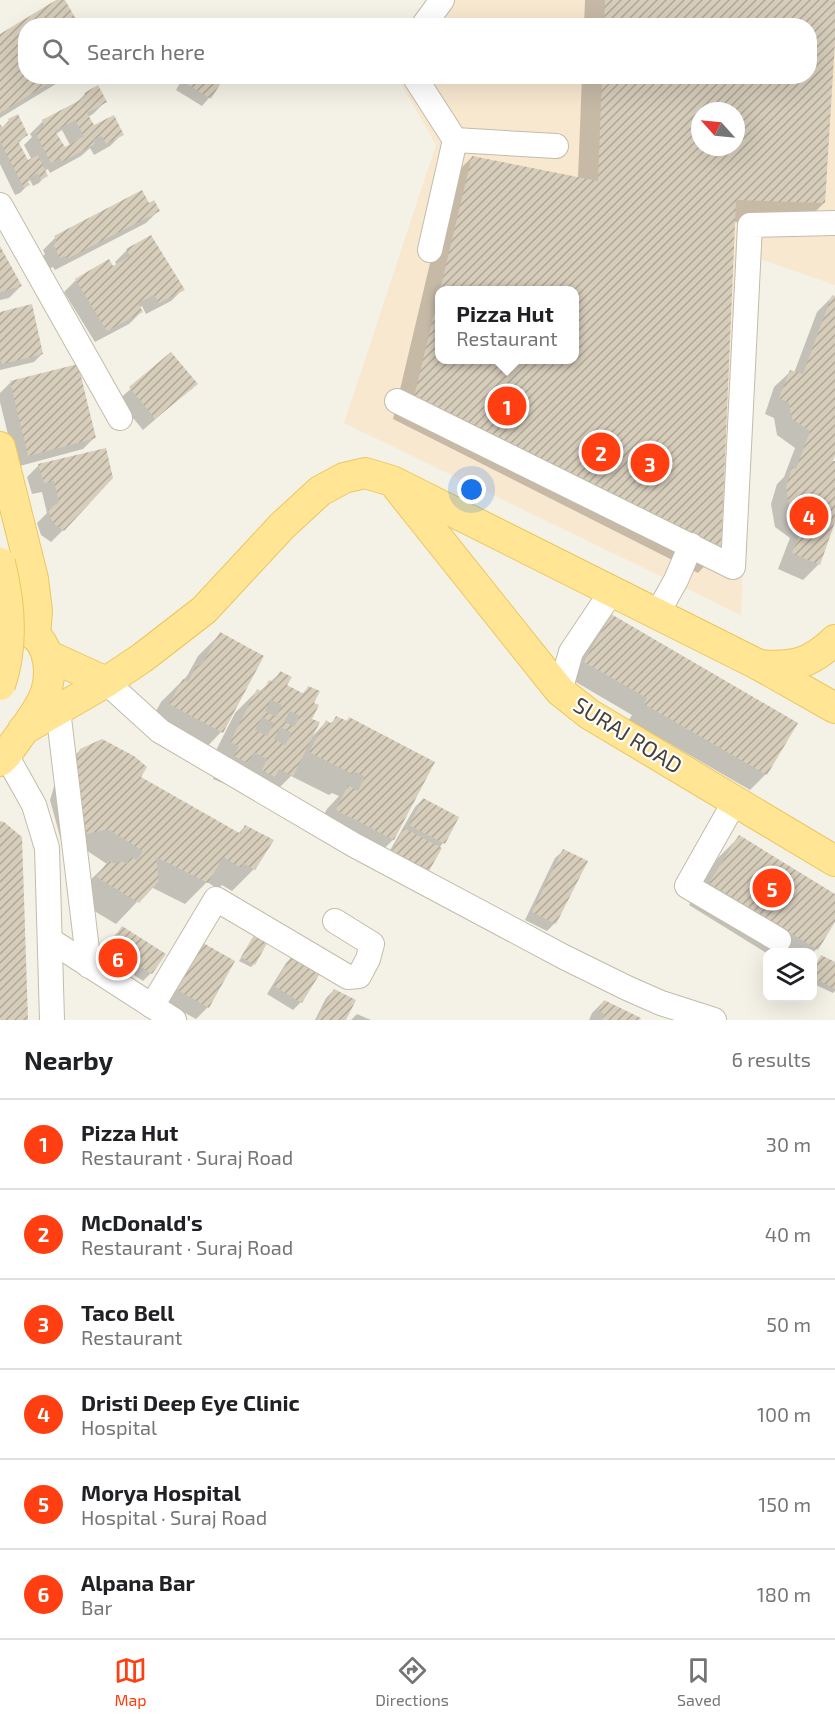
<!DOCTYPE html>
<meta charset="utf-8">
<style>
:root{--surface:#fff;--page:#f6f6f6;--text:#202124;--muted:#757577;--line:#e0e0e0;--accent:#ff3f12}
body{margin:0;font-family:"Exo 2",sans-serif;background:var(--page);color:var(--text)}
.controls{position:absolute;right:18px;bottom:18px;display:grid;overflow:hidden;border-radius:12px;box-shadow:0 6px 24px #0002}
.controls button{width:54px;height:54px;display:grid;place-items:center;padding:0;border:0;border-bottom:2px solid var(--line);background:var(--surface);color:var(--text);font:30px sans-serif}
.compass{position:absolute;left:691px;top:102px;width:54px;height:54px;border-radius:50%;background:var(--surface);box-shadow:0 6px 24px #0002;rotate:297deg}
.you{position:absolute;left:472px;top:490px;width:21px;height:21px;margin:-15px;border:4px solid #fff;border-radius:50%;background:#1a73e8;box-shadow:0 0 0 9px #1a73e833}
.badge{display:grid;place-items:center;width:39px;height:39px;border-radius:50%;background:var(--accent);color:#fff;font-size:20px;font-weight:700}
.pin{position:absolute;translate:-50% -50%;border:3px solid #fff;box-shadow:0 2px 6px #0006}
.popup{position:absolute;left:435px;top:286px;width:144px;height:78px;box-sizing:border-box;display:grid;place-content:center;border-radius:12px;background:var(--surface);filter:drop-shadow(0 2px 4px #0005);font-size:20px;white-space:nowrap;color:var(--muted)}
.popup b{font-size:22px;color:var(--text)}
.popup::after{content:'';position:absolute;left:50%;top:100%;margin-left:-12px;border:12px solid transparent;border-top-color:var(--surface)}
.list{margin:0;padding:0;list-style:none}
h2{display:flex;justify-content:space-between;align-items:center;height:78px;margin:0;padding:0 24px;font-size:26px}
h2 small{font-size:20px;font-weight:400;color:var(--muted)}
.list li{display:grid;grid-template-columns:39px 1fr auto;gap:18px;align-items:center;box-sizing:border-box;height:90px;padding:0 24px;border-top:2px solid var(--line)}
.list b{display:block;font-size:22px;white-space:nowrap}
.list p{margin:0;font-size:20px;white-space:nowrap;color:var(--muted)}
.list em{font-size:20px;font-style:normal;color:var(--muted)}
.icon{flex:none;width:33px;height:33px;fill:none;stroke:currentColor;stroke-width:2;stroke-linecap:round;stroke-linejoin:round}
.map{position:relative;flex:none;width:835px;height:1020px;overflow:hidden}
.search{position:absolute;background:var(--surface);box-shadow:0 6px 24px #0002;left:18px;right:18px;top:18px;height:66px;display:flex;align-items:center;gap:15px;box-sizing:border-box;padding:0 21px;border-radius:24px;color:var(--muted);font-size:22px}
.sheet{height:618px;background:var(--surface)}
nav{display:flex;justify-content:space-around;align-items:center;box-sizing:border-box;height:84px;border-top:2px solid var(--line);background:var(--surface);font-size:16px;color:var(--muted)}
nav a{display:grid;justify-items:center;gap:3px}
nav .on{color:var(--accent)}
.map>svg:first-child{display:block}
</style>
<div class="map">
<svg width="835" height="1020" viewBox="0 0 835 1020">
<defs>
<pattern id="building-hatch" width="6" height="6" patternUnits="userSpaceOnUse" patternTransform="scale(1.5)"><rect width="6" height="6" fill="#d7cdbb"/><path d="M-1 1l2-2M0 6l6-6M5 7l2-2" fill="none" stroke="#b0a899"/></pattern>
</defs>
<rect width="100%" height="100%" fill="#f4f1e6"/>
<path fill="#f8e8d0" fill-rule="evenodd" d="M428 0H835V285L757 258 741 615 344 423 436 145 397 77 810 76V26L409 25ZM700 111H736V147H700ZM440 290H574V360H440Z"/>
<g fill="#0003" fill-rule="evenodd">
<path d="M59 0H63L26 26V76H69L0 118V35Z"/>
<path d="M585 0H835L824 203 802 225 734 222 719 551 698 573 393 419 450 179 472 157 578 178 582 76H810V26H584ZM700 111H736V147H700ZM440 290H574V360H440Z"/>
<path d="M184 76H223L209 98 202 106 176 90Z"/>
<path d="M85 94 105 102 93 114 88 117 93 128 122 134 110 146 94 155 90 148 81 156 50 173 48 169 44 171 46 175 39 183 33 186 30 180 27 182 28 185 20 193 15 195 0 164V127L1 129 9 120 26 135 18 144 27 162 32 160 24 145 32 137 30 134 42 122 74 105ZM62 130 70 145 64 149 56 134Z"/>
<path d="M141 192 148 205 158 211 146 223 55 270 53 267 48 269 42 257 45 254 43 250 55 238Z"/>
<path d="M0 249 21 286 9 298 0 300Z"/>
<path d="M127 250 183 289 171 301 146 314 142 306 139 308 141 312 129 324 95 342 64 292 76 280 117 265 115 262Z"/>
<path d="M833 296 835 297V450L832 462 835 463V517L819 564 803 580 778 569 790 538 775 527 771 504 777 484 784 477 795 448 777 435 774 418 765 414 774 387 790 372 794 373 817 312Z"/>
<path d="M0 313 42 354 34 362 0 370Z"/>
<path d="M171 354 196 384 143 430 118 400Z"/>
<path d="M77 366 95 437 83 449 16 467 0 402V393L10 383Z"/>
<path d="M104 450 63 530 51 542 41 535 37 523 47 513 42 492 32 494 27 477 39 465Z"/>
<path d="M612 616 796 723 766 774 750 790 629 720 632 715 569 678 596 632Z"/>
<path d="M220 634 221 732 200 754 148 726 161 702 187 676 198 656Z"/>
<path d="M280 673 285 686 302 694 309 687 312 703 310 719 312 737 326 722 330 724 336 718 345 722 349 719 433 762 393 840 371 861 315 832 327 809 339 796 332 793 329 795 291 776 270 797 234 775 225 784 213 779 218 768 209 764 235 713 257 691 259 692Z"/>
<path d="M80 750 139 778 238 834 245 826 254 869 232 891 222 885 218 889 207 882 185 904 151 887 116 924 76 900 86 884 107 864 86 850 65 855 50 800 58 773Z"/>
<path d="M423 799 457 817 443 843 439 848 428 870 420 878 385 859 415 807Z"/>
<path d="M739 837 835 896V919L817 949 812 953 768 954 689 905 717 859Z"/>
<path d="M563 851 555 923 547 931 525 920 555 858Z"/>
<path d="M123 928 151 973 143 981 102 954 115 935Z"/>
<path d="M257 932 254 964 251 967 239 961Z"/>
<path d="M186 954 208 1007 196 1019 161 1000Z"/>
<path d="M294 955 301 1002 293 1010 267 994 286 963Z"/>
<path d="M821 957 835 964V991L833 993 812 983V971Z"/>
<path d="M334 990 344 1020H315L326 998Z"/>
<path d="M604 1001 638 1020H589L592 1013Z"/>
<path d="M357 1014 371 1020H351Z"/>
</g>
<g fill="url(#building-hatch)" fill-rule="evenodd">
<path d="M56 0H65L80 26H26V76H61L0 113V34Z"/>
<path d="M605 0H835V41L825 203 736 200 721 552 414 397 439 294 440 360H574V290H440L472 156 598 181 602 76H810V26H604ZM700 111H736V147H700Z"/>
<path d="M185 76H225L211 99 182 81Z"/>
<path d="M98 85 107 102 87 113 94 125 114 115 124 135 106 144 102 136 93 140 95 144 62 162 60 158 51 163 35 132 45 126 42 120 86 97 84 93ZM75 120 84 136 65 147 55 131Z"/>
<path d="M18 114 28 135 18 141 28 160 38 155 48 176 41 180 38 173 27 179 30 185 24 188 0 141V124L2 127 10 122 8 119Z"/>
<path d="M142 190 149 203 154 200 160 211 67 259 65 256 60 258 53 244 57 242 54 236Z"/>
<path d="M151 235 185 290 159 303 154 295 138 303 143 312 107 331 75 279 109 259 113 266 130 256 126 249Z"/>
<path d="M0 246 22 286 0 292Z"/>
<path d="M832 295 835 296V456L833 461H835V522L820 565 792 553 805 522 790 511 786 487 792 467 796 469 810 431 792 419 789 403 779 398 790 370 803 374Z"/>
<path d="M32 304 43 354 2 364 0 357V312Z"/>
<path d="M171 352 198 384 155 419 129 387Z"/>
<path d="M78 364 96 438 28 456 10 381Z"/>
<path d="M106 448 113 478 64 531 53 523 48 510 59 502 54 481 44 483 38 464Z"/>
<path d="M611 614 798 723 767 775 644 704 647 698 584 662Z"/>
<path d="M220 632 264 656 223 733 169 704 183 679 188 682 197 664 201 666Z"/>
<path d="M280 671 292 677 287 685 304 694 308 686 320 691 314 703 319 705 312 719 320 722 293 776 279 769 275 777 262 770 267 759 254 752 248 763 234 756 239 746 230 742 257 689 263 692 269 680 274 683ZM271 700 282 705 276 717 265 711ZM290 711 300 716 294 727 284 721ZM262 717 274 723 267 736 255 730ZM280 727 292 733 285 745 274 739Z"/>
<path d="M336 716 347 721 349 717 435 762 394 840 336 810 348 785 358 791 365 777 354 771 352 774 309 752 326 720 332 724Z"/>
<path d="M102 739 134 756 147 767 141 777 241 834 245 825 274 840 255 870 243 863 241 868 223 857 208 883 156 857 159 881 139 903 97 877 108 861 116 864 121 861 127 864 131 857 137 860 143 851 108 829 87 834 72 777 80 749Z"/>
<path d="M423 798 459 817 445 844 409 825Z"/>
<path d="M0 821 4 822 22 837 28 1020H0Z"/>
<path d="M404 828 442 848 429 871 392 851Z"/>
<path d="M739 835 835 894V922L818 950 709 883Z"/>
<path d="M563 849 588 861 556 924 532 912Z"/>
<path d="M122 926 166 954 152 974 109 945Z"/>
<path d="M257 930 270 938 255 965 241 957Z"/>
<path d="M198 940 235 961 209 1008 172 987Z"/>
<path d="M293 953 322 970 302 1003 274 986Z"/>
<path d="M821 955 835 962V989L812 977V972Z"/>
<path d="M334 989 356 1000 346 1020H317Z"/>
<path d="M604 1000 641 1018 640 1020H602L605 1014 598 1011Z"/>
</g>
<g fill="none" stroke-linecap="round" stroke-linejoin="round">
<defs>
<g id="minor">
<path d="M423 26 442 0"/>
<path d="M414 76 455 140 430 250"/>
<path d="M455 140 556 146"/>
<path d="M0 205 120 418"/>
<path d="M397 401 733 567 750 225 835 223"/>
<path d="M657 614 676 580 691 545"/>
<path d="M106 682 160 731 354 845 564 957 627 988 661 1003 714 1020"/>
<path d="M560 691 571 652 612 591"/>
<path d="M58 710 89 966"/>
<path d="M6 755 34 805 47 848 52 1020"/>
<path d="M735 801 687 886 779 940"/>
<path d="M50 940 174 1020"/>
<path d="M152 1006 216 899 348 977 359 976 368 959 372 944 335 921"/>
</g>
<g id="major">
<path d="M0 447 33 579 37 611 35 635"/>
<path d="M398 488 560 691 589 714 835 861"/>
<path d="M47 655 106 682"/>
<path d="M759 665C793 668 810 664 835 640"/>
<path d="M23 730 106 682 142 658 204 610 282 526 320 491 344 478 365 473 392 481 759 665 835 708"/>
<path d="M0 761 6 755C17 738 40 711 46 692 53 668 48 631 18 629"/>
</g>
</defs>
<use href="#minor" stroke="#c3bcab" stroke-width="26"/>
<use href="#major" stroke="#ecc75c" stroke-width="32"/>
<use href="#minor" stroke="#fff" stroke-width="24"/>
<use href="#major" stroke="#ffe594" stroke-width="30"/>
<defs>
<path id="major-bridge" d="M0 563C10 603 14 645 0 685"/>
</defs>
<use href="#major-bridge" stroke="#ecc75c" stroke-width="32" stroke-linecap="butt"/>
<use href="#major-bridge" stroke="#ffe594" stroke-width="30"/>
</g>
<g text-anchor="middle" stroke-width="4.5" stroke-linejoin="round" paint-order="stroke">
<g font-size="22" fill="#484135" stroke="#fff">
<text transform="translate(628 735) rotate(32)" y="8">SURAJ ROAD</text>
</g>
</g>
</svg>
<div class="controls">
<button><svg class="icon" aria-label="layers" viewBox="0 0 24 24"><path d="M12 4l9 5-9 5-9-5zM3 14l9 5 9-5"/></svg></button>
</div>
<svg class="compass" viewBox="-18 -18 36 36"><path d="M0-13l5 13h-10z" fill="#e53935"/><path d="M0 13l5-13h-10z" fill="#757577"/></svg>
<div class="you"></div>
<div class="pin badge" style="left:507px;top:406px">1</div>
<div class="popup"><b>Pizza Hut</b>Restaurant</div>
<div class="pin badge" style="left:601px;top:452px">2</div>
<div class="pin badge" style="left:650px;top:463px">3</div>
<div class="pin badge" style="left:809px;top:516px">4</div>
<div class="pin badge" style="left:772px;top:888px">5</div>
<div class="pin badge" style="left:118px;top:958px">6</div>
<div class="search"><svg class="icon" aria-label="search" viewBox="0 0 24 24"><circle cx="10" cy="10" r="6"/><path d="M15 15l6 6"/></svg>Search here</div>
</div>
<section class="sheet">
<h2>Nearby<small>6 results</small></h2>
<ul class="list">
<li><span class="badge">1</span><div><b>Pizza Hut</b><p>Restaurant · Suraj Road</p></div><em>30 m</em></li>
<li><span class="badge">2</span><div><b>McDonald's</b><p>Restaurant · Suraj Road</p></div><em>40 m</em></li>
<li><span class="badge">3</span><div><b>Taco Bell</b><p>Restaurant</p></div><em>50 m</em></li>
<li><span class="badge">4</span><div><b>Dristi Deep Eye Clinic</b><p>Hospital</p></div><em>100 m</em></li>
<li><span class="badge">5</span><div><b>Morya Hospital</b><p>Hospital · Suraj Road</p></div><em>150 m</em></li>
<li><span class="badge">6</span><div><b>Alpana Bar</b><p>Bar</p></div><em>180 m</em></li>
</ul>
</section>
<nav>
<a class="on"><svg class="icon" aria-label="map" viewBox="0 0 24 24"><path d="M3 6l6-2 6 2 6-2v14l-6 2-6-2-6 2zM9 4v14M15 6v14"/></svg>Map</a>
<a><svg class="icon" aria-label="directions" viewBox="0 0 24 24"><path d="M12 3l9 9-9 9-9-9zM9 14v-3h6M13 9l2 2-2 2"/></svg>Directions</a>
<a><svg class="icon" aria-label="saved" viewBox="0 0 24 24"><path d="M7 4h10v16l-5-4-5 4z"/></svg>Saved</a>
</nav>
